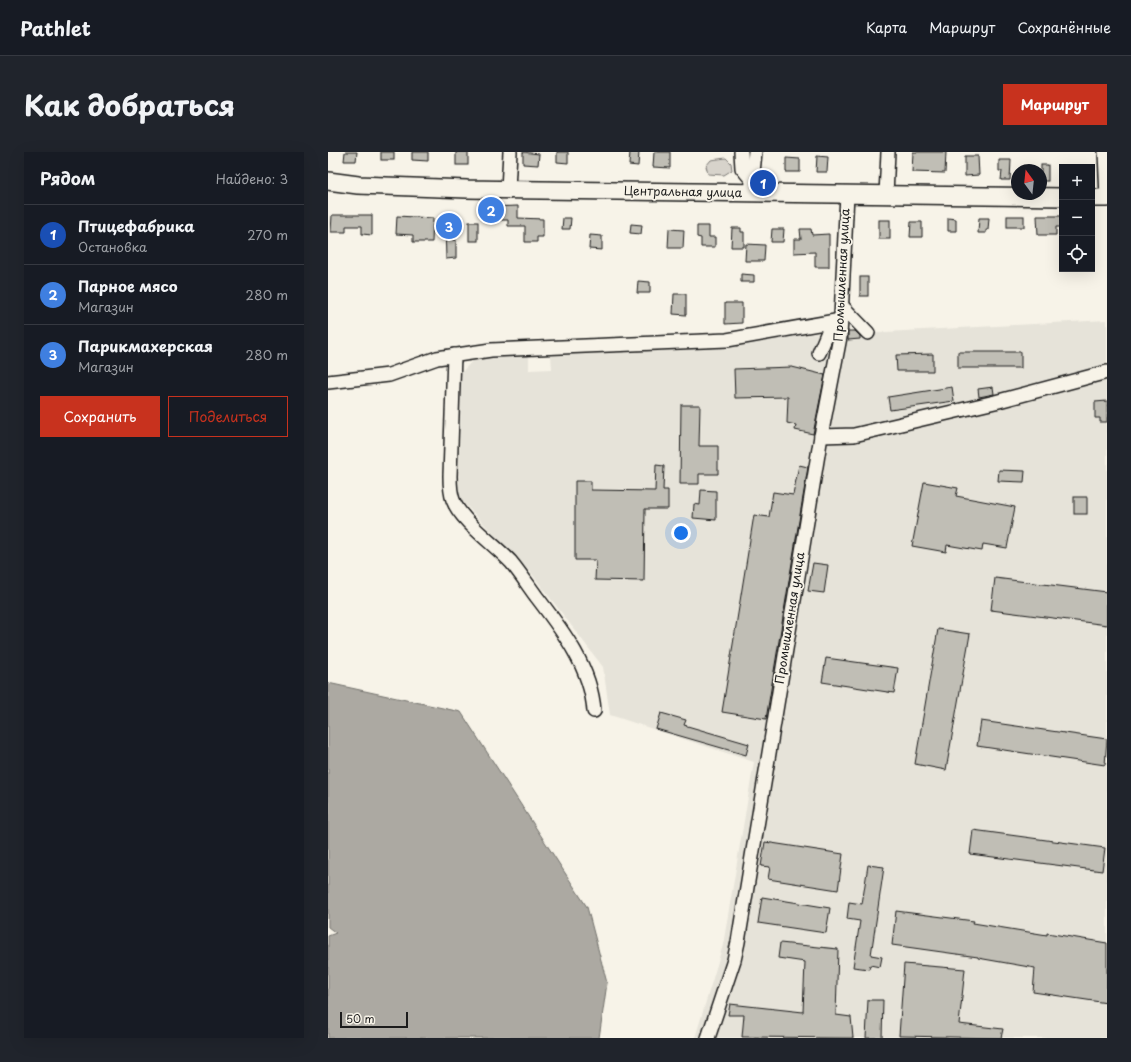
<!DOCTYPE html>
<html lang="ru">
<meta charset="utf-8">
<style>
:root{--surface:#171b24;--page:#20242c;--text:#f1f3f6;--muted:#9ea1a6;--line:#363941;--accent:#c8321e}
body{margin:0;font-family:"Playpen Sans",sans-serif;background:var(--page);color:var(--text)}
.controls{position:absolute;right:12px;top:12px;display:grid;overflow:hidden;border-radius:0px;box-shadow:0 4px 16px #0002}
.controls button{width:36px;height:36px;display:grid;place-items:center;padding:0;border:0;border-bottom:1px solid var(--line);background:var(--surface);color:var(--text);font:20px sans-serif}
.compass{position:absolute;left:683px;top:12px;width:36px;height:36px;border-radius:50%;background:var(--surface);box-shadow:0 4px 16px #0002;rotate:345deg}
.scale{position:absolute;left:12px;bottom:10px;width:68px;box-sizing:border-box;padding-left:4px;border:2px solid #1c1c1c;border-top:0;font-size:11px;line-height:14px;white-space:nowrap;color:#1c1c1c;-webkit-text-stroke:3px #f7f3e8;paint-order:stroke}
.you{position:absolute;left:353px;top:381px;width:14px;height:14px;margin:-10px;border:3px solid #fff;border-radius:50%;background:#1a73e8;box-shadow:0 0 0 6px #1a73e833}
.badge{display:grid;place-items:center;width:26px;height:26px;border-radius:50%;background:var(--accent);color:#fff;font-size:13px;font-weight:700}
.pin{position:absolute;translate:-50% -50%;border:2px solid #fff;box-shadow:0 1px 4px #0006}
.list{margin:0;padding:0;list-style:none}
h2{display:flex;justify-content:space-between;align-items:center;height:52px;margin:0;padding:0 16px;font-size:17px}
h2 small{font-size:13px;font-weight:400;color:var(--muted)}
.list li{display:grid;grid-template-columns:26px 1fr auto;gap:12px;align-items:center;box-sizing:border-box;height:60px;padding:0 16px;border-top:1px solid var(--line)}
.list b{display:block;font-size:15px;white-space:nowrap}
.list p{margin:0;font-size:13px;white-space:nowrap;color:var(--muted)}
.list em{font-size:13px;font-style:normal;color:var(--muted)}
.actions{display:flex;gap:8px;padding:12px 16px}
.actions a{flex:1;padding:9px 0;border:1px solid var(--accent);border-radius:0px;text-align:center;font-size:14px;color:var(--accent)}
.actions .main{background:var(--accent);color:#fff}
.icon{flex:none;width:22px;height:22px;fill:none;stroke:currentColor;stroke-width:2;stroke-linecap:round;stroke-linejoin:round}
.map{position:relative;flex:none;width:779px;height:886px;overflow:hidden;border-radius:0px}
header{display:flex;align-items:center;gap:24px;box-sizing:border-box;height:56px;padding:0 20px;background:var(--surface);border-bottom:1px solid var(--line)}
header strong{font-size:19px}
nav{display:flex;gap:22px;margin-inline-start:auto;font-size:14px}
.intro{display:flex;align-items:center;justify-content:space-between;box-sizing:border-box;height:96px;padding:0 24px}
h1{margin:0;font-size:28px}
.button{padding:10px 18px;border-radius:0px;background:var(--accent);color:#fff;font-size:14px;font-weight:700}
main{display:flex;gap:24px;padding:0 24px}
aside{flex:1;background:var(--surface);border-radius:0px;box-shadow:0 4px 16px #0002}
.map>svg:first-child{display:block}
</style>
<header>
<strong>Pathlet</strong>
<nav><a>Карта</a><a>Маршрут</a><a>Сохранённые</a></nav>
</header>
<div class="intro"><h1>Как добраться</h1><a class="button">Маршрут</a></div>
<main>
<aside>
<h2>Рядом<small>Найдено: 3</small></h2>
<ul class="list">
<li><span class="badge" style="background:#1a4fb4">1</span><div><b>Птицефабрика</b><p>Остановка</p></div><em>270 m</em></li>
<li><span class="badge" style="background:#3f7fe0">2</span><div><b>Парное мясо</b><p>Магазин</p></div><em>280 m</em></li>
<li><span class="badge" style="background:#3f7fe0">3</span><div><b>Парикмахерская</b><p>Магазин</p></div><em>280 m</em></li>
</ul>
<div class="actions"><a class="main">Сохранить</a><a>Поделиться</a></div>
</aside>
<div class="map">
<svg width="779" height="886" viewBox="0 0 779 886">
<rect width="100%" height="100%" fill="#f7f3e8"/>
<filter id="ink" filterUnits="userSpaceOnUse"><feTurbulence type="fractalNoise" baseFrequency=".025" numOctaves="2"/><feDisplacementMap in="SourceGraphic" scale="8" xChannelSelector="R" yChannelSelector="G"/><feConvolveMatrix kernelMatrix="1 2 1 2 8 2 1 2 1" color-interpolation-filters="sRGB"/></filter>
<g filter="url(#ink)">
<path fill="#e6e3d9" d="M779 168V886H367L395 793 426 610 282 563 275 515 203 421 130 345 133 221 147 206 201 204V218L224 217 223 202 375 197 462 184 518 179 540 181Z"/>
<path fill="#d7d3cb" stroke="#7a7874" d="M398 6 403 11 404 18 396 23 380 22 378 14 383 8Z"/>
<path fill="#aca9a2" stroke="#72716c" d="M0 531 133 560 259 755 279 831 271 886H0V784L8 781 0 775Z"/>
<g fill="#c0beb5" stroke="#1c1c1c">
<path d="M17 0H29L28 9H16Z"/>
<rect x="53" y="0" width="13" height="8"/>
<path d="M84 0H100V9L84 8Z"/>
<rect x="128" y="0" width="12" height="13"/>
<path d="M195 0 211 2 210 13 195 12Z"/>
<path d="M229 0H240V11L229 10Z"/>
<path d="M302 0H311L310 14 301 13Z"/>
<path d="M326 0H342V16L325 15Z"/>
<path d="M585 0H618L617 21 584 20Z"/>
<path d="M489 4 500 5 499 20H488Z"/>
<path d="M637 4H650L651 23 637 24Z"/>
<path d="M458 6 472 7V20H458Z"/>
<path d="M671 8H683L682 28H673L674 19H671Z"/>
<rect x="713" y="13" width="7" height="16"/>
<path d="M190 54V66L215 67V85H209V90H197V74H180V68H160L159 55Z"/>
<path d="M4 63H44V83L34 82V74H18V80H3Z"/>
<path d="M69 64 105 66 104 90H85V83L68 82Z"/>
<rect x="679" y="64" width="17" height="11"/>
<path d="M709 64H734V75H728V83H710Z"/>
<path d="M235 66H243L242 77H234Z"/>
<path d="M620 66 628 67V79H620Z"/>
<path d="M651 66H661L660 78H658V81H650Z"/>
<rect x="551" y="68" width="11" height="19"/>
<path d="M117 69 124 70V88H128V106L118 107Z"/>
<rect x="141" y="70" width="9" height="19"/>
<path d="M583 70H594V85H582Z"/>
<path d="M303 72 314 73 313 82 302 81Z"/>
<path d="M369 74H381V85H387V95H373V86L369 85Z"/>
<path d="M404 76H413V80H416V95H403Z"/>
<path d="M341 77 356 78 355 96H340Z"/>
<path d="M444 77H456L455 90H443Z"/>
<path d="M472 77H483L484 83 501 82V115H487V100L466 101V87H473Z"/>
<path d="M262 83 274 84V98L261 97Z"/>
<path d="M418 92 437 93 436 109H417Z"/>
<path d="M413 122 426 123V130H413Z"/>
<rect x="532" y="125" width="8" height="19"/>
<path d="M310 129 322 130V141H309Z"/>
<path d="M346 142H358V163L345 162Z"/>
<path d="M397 151H414V171L397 172Z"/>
<path d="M520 179H527L532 184V187L520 188Z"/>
<rect x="630" y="200" width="63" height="16"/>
<path d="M605 202V219H569L568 203Z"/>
<path d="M464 215 497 223 485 282 467 278 468 273 459 271 460 245 407 246 406 217Z"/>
<path d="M624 235 626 249 562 258 560 245Z"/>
<path d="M665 235 666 242 651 245 650 237Z"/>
<path d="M779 249V270H772V266H767V250Z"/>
<path d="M353 253H372L371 294H390V322H371V332H352Z"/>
<path d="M328 313 336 314 335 338H340V357H317L316 429 267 428 268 408H247V329H263V338L327 339Z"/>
<path d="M471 313 480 315 438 567 394 560 426 363 441 365 445 340 465 343Z"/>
<path d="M671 318 697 319 696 330 670 329Z"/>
<path d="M596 330 630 336 628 344 687 355 679 396 655 392 654 399 619 393 618 400 584 394Z"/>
<path d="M373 338 388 339V368L365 366 366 352 372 353Z"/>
<rect x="746" y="345" width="13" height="17"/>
<path d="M485 411 500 413 496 441 480 439Z"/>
<path d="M667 426 779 440V473L663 458Z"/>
<path d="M610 477 642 482 618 618 587 612Z"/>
<path d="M498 506 570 516 566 541 494 530Z"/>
<path d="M333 561 358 568 356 573 421 592 418 603 328 577Z"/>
<path d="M653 569 779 587 777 613 649 594Z"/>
<path d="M645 678 777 696 774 719 642 702Z"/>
<path d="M437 690 515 702 510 738 440 727 442 715 433 714Z"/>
<path d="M540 713 556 715 543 803 554 805 552 815 542 813 541 817 525 815 532 769 519 767 521 750 534 752Z"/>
<path d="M434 745 502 756 498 781 430 771Z"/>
<path d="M568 759 646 769 645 771 719 783V781L779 791V851L705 840 707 816 650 806V805L564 793Z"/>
<path d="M452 791 510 797 508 863 523 865 525 886 414 885 416 863H400L402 852 475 860 477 810 450 806Z"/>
<path d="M576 812 637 817 631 872 675 877 673 886 571 884Z"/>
<path d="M540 848H555L554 886H538Z"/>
</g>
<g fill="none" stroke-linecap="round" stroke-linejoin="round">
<defs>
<g id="minor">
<path d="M413 0 414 16 424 28"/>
<path d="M777 0 779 46"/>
<path d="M180 37 182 0"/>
<path d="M423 41 427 0"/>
<path d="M558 43 560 0"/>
<path d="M514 154 540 181"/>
<path d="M491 201 504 170"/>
<path d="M126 203 122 324C122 332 122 340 125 348 132 368 167 393 183 410 192 421 200 433 208 444 234 478 263 515 266 559"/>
<path d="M0 230 61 223 109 206 163 198 399 188 513 168"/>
<path d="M493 284 526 283 667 250 779 220"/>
<path d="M380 886 406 808 410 790 493 284 512 185 519 42"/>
</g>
<g id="major">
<path d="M0 29 30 33 139 37 734 45"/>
<path d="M764 46H779"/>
</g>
</defs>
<use href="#minor" stroke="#1c1c1c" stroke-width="16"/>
<use href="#major" stroke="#1c1c1c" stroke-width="20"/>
<use href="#minor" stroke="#f7f3e8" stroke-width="13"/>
<use href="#major" stroke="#f7f3e8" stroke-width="17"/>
</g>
</g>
<g text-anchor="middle" stroke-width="3.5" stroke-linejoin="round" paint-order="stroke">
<g font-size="12" fill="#1c1c1c" stroke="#f7f3e8">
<text transform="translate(355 40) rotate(1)" y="4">Центральная улица</text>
<text transform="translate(514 123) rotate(-87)" y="4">Промышленная улица</text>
<text transform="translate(462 466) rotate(-81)" y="4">Промышленная улица</text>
</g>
</g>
</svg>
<div class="controls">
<button>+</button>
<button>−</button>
<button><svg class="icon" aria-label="locate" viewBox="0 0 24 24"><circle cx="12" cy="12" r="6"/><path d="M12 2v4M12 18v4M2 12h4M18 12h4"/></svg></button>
</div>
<svg class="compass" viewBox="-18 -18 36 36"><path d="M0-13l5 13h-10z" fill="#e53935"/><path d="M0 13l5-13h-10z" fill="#9ea1a6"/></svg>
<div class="scale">50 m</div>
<div class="you"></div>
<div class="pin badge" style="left:435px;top:31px;background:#1a4fb4">1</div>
<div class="pin badge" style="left:163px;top:58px;background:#3f7fe0">2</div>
<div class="pin badge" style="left:121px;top:74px;background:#3f7fe0">3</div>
</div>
</main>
